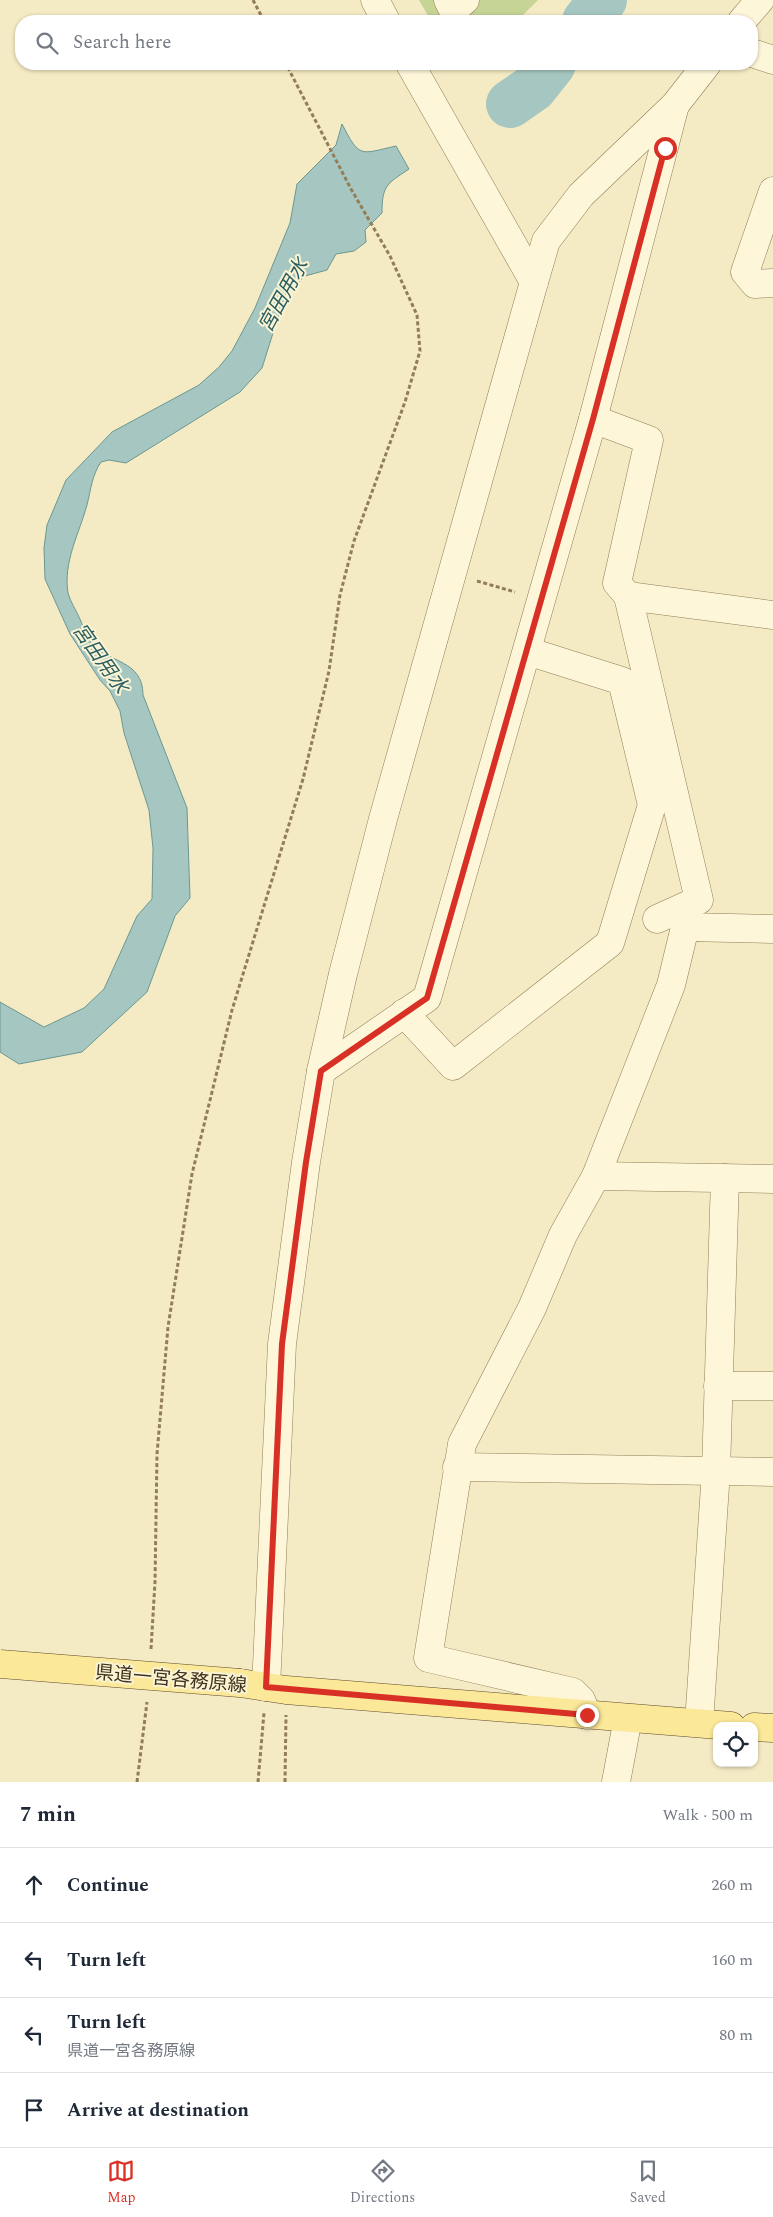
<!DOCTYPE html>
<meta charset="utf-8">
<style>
:root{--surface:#fff;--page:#f2f2f3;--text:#1f2937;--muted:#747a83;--line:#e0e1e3;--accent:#d93025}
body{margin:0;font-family:Spectral,"Noto Sans JP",serif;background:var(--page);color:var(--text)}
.controls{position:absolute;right:15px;bottom:15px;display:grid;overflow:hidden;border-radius:10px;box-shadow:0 1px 4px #0004}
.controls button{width:45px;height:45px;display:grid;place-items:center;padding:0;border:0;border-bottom:1px solid var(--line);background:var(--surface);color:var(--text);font:25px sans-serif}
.stop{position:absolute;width:15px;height:15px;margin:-11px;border:4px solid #d93025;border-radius:50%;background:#fff}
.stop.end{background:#d93025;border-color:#fff;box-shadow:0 1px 5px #0008}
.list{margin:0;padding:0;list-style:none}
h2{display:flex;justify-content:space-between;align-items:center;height:65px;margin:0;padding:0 20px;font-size:21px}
h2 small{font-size:16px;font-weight:400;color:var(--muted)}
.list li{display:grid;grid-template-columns:32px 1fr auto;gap:15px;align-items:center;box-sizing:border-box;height:75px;padding:0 20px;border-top:1px solid var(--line)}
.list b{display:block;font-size:19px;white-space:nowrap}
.list p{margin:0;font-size:16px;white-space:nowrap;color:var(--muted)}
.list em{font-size:16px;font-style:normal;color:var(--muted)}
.icon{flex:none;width:28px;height:28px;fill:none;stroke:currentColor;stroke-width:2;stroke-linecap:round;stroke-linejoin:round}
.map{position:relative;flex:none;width:773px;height:1782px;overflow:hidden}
.search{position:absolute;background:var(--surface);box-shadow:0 1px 4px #0004;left:15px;right:15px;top:15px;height:55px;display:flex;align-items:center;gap:12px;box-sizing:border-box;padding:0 18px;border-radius:20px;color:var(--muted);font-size:19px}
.sheet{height:365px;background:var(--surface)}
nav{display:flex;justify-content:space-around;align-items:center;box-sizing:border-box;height:70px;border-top:1px solid var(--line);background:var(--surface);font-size:14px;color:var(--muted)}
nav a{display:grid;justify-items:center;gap:2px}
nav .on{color:var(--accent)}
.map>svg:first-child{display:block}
</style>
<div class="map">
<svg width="773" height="1782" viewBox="0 0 773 1782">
<rect width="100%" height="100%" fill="#f4ebc4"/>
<path fill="#c6d496" d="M419 0H538L517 21H431Z"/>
<path fill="#a6c7c1" stroke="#6b9791" d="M342 124C360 159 360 154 396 146L409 169C387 184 382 185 382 213L365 230 366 242 354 251 336 254 327 270 305 276 285 295 262 368 240 392 126 463 109 460 101 462C92 475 91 489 87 505 79 534 63 562 68 593 70 601 76 610 79 617 83 625 86 635 91 642 108 664 143 659 143 695L187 808 190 898 175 916 147 992 82 1052 19 1064 0 1052V1002L44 1027 84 1008 104 989 137 916 152 899 153 848 149 810 124 733 120 711 110 691 100 680 70 634 45 579 44 548 47 525 66 480 112 432 199 385 219 367 232 351 255 308 290 223 297 184 336 145Z"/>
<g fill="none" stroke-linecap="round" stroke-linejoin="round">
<g stroke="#a6c7c1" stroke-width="48">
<path d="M586 21 603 0"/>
<path d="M510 104 533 88 552 64"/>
</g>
<defs>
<g id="minor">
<path d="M375 0 386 21"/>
<path d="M448 0 453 10 465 0"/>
<path d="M742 21 760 0"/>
<path d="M752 53 773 60"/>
<path d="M773 191 745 272 755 284 773 283"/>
<path d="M534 282 546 241 581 195 675 105 707 64"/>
<path d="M593 419 649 440 617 583 628 596 773 615"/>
<path d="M628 596 699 900 657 919"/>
<path d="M404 1013 453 1066 610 943 652 805 622 681 527 651"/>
<path d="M321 1071 427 998 593 419 675 105"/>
<path d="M596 1176 671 985 685 927 773 929"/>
<path d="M718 1386H773"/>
<path d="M457 1467 773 1472"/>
<path d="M266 1687 282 1344 306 1162 321 1071 343 974 383 819 534 282 410 64"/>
<path d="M587 1715 581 1700 573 1692 428 1658 462 1444 532 1308 563 1235 596 1176 773 1179"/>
<path d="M699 1723 716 1471 725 1178"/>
<path d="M616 1782 628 1718"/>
</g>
<g id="major">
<path d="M240 1683 286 1690 731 1726"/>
<path d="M754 1727 773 1728"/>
</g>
</defs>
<use href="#minor" stroke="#927d57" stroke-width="29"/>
<use href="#major" stroke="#5f4a2c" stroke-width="29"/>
<g stroke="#927d57" stroke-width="3" stroke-dasharray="4 2.5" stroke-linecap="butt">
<path d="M253 0 264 21"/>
<path d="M477 581 515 592"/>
<path d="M151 1649 155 1582 157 1454 168 1327 192 1174 232 1010 303 779 329 671 340 595 354 541 405 402 420 351 417 315 390 256 351 189 286 64"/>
<path d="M137 1782 147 1702"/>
<path d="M258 1782 264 1713"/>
<path d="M285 1782 286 1715"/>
</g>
<use href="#minor" stroke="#fdf6d9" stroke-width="28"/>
<use href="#major" stroke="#fbe898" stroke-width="28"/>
<defs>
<path id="major-bridge" d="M0 1664 240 1683"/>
</defs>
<use href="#major-bridge" stroke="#5f4a2c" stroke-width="29" stroke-linecap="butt"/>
<use href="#major-bridge" stroke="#fbe898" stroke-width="28"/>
</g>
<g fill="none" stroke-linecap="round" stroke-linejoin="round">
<path stroke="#d93025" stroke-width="6" d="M587 1715 266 1687 282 1344 306 1162 321 1071 427 998 593 419 665 148"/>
</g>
<g text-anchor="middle" stroke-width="4" stroke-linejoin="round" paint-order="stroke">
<g font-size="19" fill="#40321d" stroke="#faf4d5">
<text transform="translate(171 1678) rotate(5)" y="7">県道一宮各務原線</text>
</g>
<g font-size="20" font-style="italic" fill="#2a5f61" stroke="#faf4d5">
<text transform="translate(283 295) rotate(-61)" y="7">宮田用水</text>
<text transform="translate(101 658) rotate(55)" y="7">宮田用水</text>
</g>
</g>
</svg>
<div class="controls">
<button><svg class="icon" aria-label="locate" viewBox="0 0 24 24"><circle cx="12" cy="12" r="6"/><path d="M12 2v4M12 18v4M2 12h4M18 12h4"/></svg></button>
</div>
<div class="stop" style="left:665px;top:148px"></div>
<div class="stop end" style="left:587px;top:1715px"></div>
<div class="search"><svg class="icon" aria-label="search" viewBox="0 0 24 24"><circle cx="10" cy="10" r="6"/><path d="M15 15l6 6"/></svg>Search here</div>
</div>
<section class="sheet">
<h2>7 min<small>Walk · 500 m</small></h2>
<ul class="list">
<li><svg class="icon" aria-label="ahead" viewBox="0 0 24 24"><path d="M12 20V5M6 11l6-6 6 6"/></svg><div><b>Continue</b></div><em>260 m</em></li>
<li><svg class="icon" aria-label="left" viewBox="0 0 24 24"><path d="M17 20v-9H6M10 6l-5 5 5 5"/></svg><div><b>Turn left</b></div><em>160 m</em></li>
<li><svg class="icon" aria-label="left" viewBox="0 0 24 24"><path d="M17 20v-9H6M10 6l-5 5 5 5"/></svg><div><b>Turn left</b><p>県道一宮各務原線</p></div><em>80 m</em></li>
<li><svg class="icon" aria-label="arrive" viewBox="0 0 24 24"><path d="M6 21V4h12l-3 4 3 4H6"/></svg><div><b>Arrive at destination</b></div></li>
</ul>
</section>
<nav>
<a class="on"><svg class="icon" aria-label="map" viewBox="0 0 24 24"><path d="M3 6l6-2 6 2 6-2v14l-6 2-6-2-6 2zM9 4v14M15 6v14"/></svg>Map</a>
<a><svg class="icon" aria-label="directions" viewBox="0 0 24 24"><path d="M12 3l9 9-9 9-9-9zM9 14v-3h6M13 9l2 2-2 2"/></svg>Directions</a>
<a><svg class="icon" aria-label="saved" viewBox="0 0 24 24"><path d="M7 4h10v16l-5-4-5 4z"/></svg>Saved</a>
</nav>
